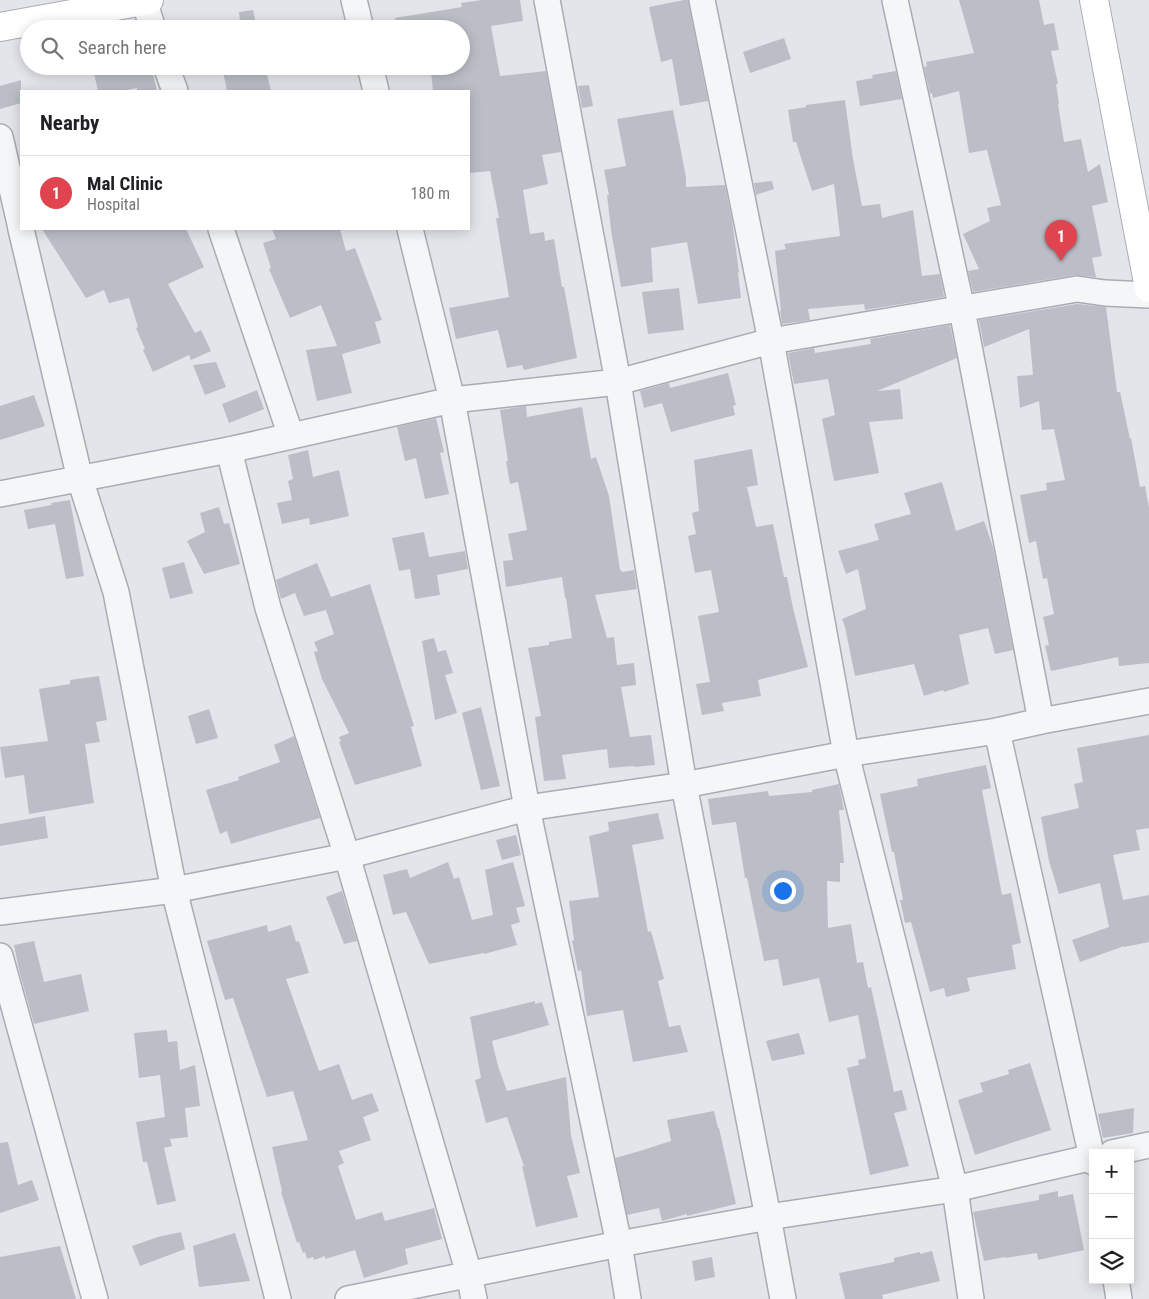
<!DOCTYPE html>
<meta charset="utf-8">
<style>
:root{--surface:#fff;--page:#f2f2f2;--text:#202124;--muted:#757577;--line:#e0e0e0;--accent:#1a73e8}
body{margin:0;font-family:"Roboto Condensed",sans-serif;background:var(--page);color:var(--text)}
.controls{position:absolute;right:15px;bottom:15px;display:grid;overflow:hidden;border-radius:0px;box-shadow:0 2px 12px #0003}
.controls button{width:45px;height:45px;display:grid;place-items:center;padding:0;border:0;border-bottom:1px solid var(--line);background:var(--surface);color:var(--text);font:25px sans-serif}
.you{position:absolute;left:782px;top:890px;width:18px;height:18px;margin:-12px;border:4px solid #fff;border-radius:50%;background:#1a73e8;box-shadow:0 0 0 8px #1a73e833}
.badge{display:grid;place-items:center;width:32px;height:32px;border-radius:50%;background:var(--accent);color:#fff;font-size:16px;font-weight:700}
.pin{position:absolute;translate:-50% -41px;filter:drop-shadow(0 1px 2px #0008)}
.pin::after{content:'';position:absolute;top:26px;width:18px;height:15px;background:inherit;clip-path:polygon(0 0,100% 0,50% 100%)}
.list{margin:0;padding:0;list-style:none}
h2{display:flex;justify-content:space-between;align-items:center;height:65px;margin:0;padding:0 20px;font-size:21px}
h2 small{font-size:16px;font-weight:400;color:var(--muted)}
.list li{display:grid;grid-template-columns:32px 1fr auto;gap:15px;align-items:center;box-sizing:border-box;height:75px;padding:0 20px;border-top:1px solid var(--line)}
.list b{display:block;font-size:19px;white-space:nowrap}
.list p{margin:0;font-size:16px;white-space:nowrap;color:var(--muted)}
.list em{font-size:16px;font-style:normal;color:var(--muted)}
.icon{flex:none;width:28px;height:28px;fill:none;stroke:currentColor;stroke-width:2;stroke-linecap:round;stroke-linejoin:round}
.map{position:relative;flex:none;width:1149px;height:1299px;overflow:hidden}
.search{position:absolute;background:var(--surface);box-shadow:0 2px 12px #0003;left:20px;top:20px;width:450px;height:55px;display:flex;align-items:center;gap:12px;box-sizing:border-box;padding:0 18px;border-radius:28px;color:var(--muted);font-size:19px}
.panel{position:absolute;background:var(--surface);box-shadow:0 2px 12px #0003;left:20px;top:90px;width:450px;height:140px;border-radius:0px}
.map>svg:first-child{display:block}
</style>
<div class="map">
<svg width="1149" height="1299" viewBox="0 0 1149 1299">
<rect width="100%" height="100%" fill="#e3e5ea"/>
<g fill="#bbbec6">
<path d="M482 0H520L523 21 491 26 500 76 546 71 561 152 542 155 548 184 523 190 530 234 544 232 545 241 554 239 562 287H564L577 358 524 370 522 365 507 368 498 330 456 339 449 308 509 297 496 218H499L490 171 469 173V91H433L431 72 422 74 420 66H461V29H397L395 18 462 7 461 3Z"/>
<path d="M684 0H688L708 101 680 106 672 59 661 62 649 7Z"/>
<path d="M959 0H1039L1044 25 1054 23 1059 50 1051 51 1058 84H1056L1059 103 1058 104 1064 142 1081 139 1088 172 1100 164 1108 202 1092 206 1102 256 1092 258 1096 277 1075 275 973 292 968 271 979 269 963 234 990 221 987 208 1001 205 987 150 969 153 959 91 933 98 932 93 930 94 924 67 927 66 926 62 974 53Z"/>
<path d="M253 10 257 29H241L239 12Z"/>
<path d="M784 38 791 59 750 73 743 52Z"/>
<path d="M105 66H151L157 91H137V88L121 91H98L93 69Z"/>
<path d="M222 66H265L271 91H227Z"/>
<path d="M896 71 902 99 860 106 856 81 873 78 872 75Z"/>
<path d="M21 80V103L0 109V86Z"/>
<path d="M589 85 593 106 582 108 578 86Z"/>
<path d="M845 100 853 159 862 206 880 204 882 218 913 210 922 276 940 274 944 297 865 310 864 304 808 309 810 320 782 324 780 311H781L775 251 786 249 784 244 840 236 834 184 812 191 796 142H793L788 110 806 107V105Z"/>
<path d="M673 110 686 177V187L725 185 732 220 739 272 738 273 741 298 698 304 687 242 651 248 653 282 621 287 611 230 607 195H609L604 170 626 166 617 119Z"/>
<path d="M772 181 774 189 756 195 754 183Z"/>
<path d="M42 229H186L204 267 168 284 195 333 201 330 211 351 191 360 189 355 153 372 143 350 145 349 136 328 138 327 129 298 109 303 104 290 86 298Z"/>
<path d="M272 229H340L346 251 355 248 382 320 375 322 381 343 342 354 352 393 317 401 306 350 337 346 321 305 290 318 269 269 271 268 263 243 276 239Z"/>
<path d="M679 288 684 330 648 334 642 292Z"/>
<path d="M1077 304 1106 307 1117 392H1120L1130 439 1131 438 1140 487 1145 486 1149 508V663L1119 666 1118 657 1051 671 1045 646 1049 645 1043 617 1054 614 1047 578 1043 579 1036 541 1029 543 1020 495 1047 490 1046 483 1065 480 1054 429 1042 430 1039 401 1020 408 1017 376 1033 375 1029 329 984 347 979 320Z"/>
<path d="M950 325 957 358 877 391 900 389 903 419 869 422 879 473 834 481 822 419 835 415 828 379 794 384 788 353 814 348 815 353 871 344 870 339Z"/>
<path d="M216 362 226 387 205 395 193 365Z"/>
<path d="M728 373 736 405 733 406 735 415 671 432 662 403 644 408 640 391 669 383 670 388Z"/>
<path d="M257 390 264 409 229 423 222 404Z"/>
<path d="M34 395 45 426 0 440V406Z"/>
<path d="M526 406 527 417 582 407 591 459 596 457 609 496 620 570H621L622 572 634 570 637 589 595 595 607 638 614 637 617 665 634 663 636 685 621 687 630 737 651 735 655 765 634 767V766L609 768 607 749 562 755 566 779 544 781 535 717 541 716 528 648 549 645V642L572 638 566 598H565L562 577 506 587 503 561 513 560 508 534 527 530 518 482 510 484 506 461H508L500 410Z"/>
<path d="M436 418 444 452 440 453 449 494 425 499 416 458 405 461 397 427Z"/>
<path d="M752 449 758 485 747 487 756 527 773 524 784 577H787L793 608 808 667 758 680 761 696 722 703 724 711 702 715 696 684 710 682 698 616 719 612 711 570 695 573 688 536 696 534 692 513 699 511 694 460Z"/>
<path d="M308 450 313 477 339 470 349 516 310 525 309 518 282 524 277 503 292 500 288 481 293 479 288 455Z"/>
<path d="M942 482 956 531 984 521 993 547 1013 650 995 654 988 628 959 635 969 684 944 692 943 690 924 696 914 664 855 676 845 627 842 619 866 609 858 569 846 574 838 551 879 540 874 524 911 514 904 493Z"/>
<path d="M70 500 84 576 66 579 55 524 28 529 24 510 52 505 51 503Z"/>
<path d="M219 507 224 524 229 523 240 564 204 574 187 541 205 532 200 513Z"/>
<path d="M424 532 429 557 465 551 468 569 437 575 440 595 415 599 410 569 399 571 392 538Z"/>
<path d="M184 562 193 593 170 599 162 568Z"/>
<path d="M317 563 331 597 370 584 414 726 411 727 422 766 355 785 339 742 341 741 339 737 349 733 322 679 314 652 318 651 314 642 334 634 326 610 304 616 295 593 281 599 276 580Z"/>
<path d="M434 638 438 652 446 650 453 673 445 675 457 713 435 720 422 641Z"/>
<path d="M99 676 107 720 96 722 100 742 85 744 94 803 29 814 24 775 5 778 0 747 48 741 39 689 70 684V680Z"/>
<path d="M481 707 500 786 481 790 462 713Z"/>
<path d="M209 709 218 738 196 744 188 716Z"/>
<path d="M1149 735V828L1136 830 1140 850 1113 855 1123 900 1149 895V942L1124 947V946L1080 962 1072 940 1109 927 1100 883 1059 894 1049 861 1041 817 1079 808 1074 784 1083 782 1077 748Z"/>
<path d="M294 736 320 818 271 832 231 844 227 831 220 834 206 790 239 780 238 777 280 762 274 745Z"/>
<path d="M986 765 991 788 982 790 1002 895 1011 893 1021 943 1012 945 1016 969 967 978 970 991 946 997 944 988 930 992 911 922 905 923 900 900H903L894 852H892L880 794 918 786 917 779Z"/>
<path d="M839 784 844 810H839L844 863H840V882L827 881 828 928 851 924 857 963 863 962 868 988 871 987 894 1092 902 1090 907 1110 894 1113 909 1166 870 1175 847 1068 859 1065 858 1060 866 1058 858 1015 829 1022 819 978 783 986 778 959 764 961 747 878H745L736 822 712 825 708 799 768 791 769 796 812 792V790Z"/>
<path d="M658 813 664 839 632 845 648 932 651 931 664 979 658 981 669 1027 680 1025 688 1052 633 1062 623 1010 587 1016 581 970 578 971 572 941 574 940 569 901 599 897 589 836 609 831 608 822Z"/>
<path d="M45 816 48 838 0 846V824Z"/>
<path d="M516 835 521 855 502 860 496 840Z"/>
<path d="M448 862 454 879 459 877 472 920 493 915 485 870 513 862 525 906 516 908 520 922 511 925 517 945 484 954V953L429 964 406 912 393 915 383 875 407 869 410 878Z"/>
<path d="M342 891 357 941 344 944 326 897Z"/>
<path d="M267 925 268 932 291 925 296 942 299 941 309 973 286 979 319 1071 339 1064 352 1100 372 1093 379 1111 363 1117 371 1140 339 1151 344 1163 338 1166 356 1220 382 1212 385 1221 434 1208 442 1239 405 1249 408 1264 364 1278 355 1250 325 1259V1256L314 1260 313 1257 307 1259 305 1252 303 1253 299 1242 297 1243 281 1192 282 1191 272 1147 308 1140 293 1091 267 1097 233 998 225 1000 207 941Z"/>
<path d="M34 941 44 982 81 974 89 1011 34 1024 19 970 14 945Z"/>
<path d="M535 1001V1004L542 1002 549 1025 492 1041 498 1066 507 1091 566 1077 571 1135 580 1173 567 1176 578 1217 536 1227 522 1166H524L507 1117 486 1123 475 1080 481 1078 470 1017Z"/>
<path d="M167 1030 168 1042 177 1041 180 1070 195 1065 200 1106 185 1108 188 1137 170 1139 172 1146 164 1148 176 1201 157 1205 147 1162H143L136 1122 165 1117 160 1075 139 1078 134 1033Z"/>
<path d="M799 1033 805 1054 772 1061 766 1041Z"/>
<path d="M1030 1063 1051 1130 975 1155 958 1100 983 1092 980 1083 1009 1074 1008 1070Z"/>
<path d="M1134 1108 1133 1133 1103 1138 1098 1114Z"/>
<path d="M714 1111 718 1128H719L736 1204 687 1216V1214L662 1221 659 1208 627 1215 615 1158 640 1151 671 1141 667 1120Z"/>
<path d="M8 1142 18 1185 32 1180 39 1200 0 1213V1143Z"/>
<path d="M1058 1191V1197L1073 1194 1084 1250 1038 1260 1037 1253 1005 1258V1257L984 1261 973 1212 1039 1200V1195Z"/>
<path d="M181 1232 185 1249 140 1266 132 1246 158 1237Z"/>
<path d="M235 1233 250 1281 199 1287 193 1246Z"/>
<path d="M60 1246 76 1299H0V1257Z"/>
<path d="M932 1251 940 1281 882 1295 883 1299H845L839 1273 894 1262V1258L920 1252V1254Z"/>
<path d="M712 1257 715 1277 695 1281 692 1261Z"/>
</g>
<g fill="none" stroke-linecap="round" stroke-linejoin="round">
<defs>
<g id="street">
<path d="M144 0 153 29"/>
<path d="M354 0 361 29"/>
<path d="M547 0 618 382 684 785 768 1217 783 1299"/>
<path d="M702 0 771 341 846 754 955 1189 971 1299"/>
<path d="M895 0 962 310 1041 721"/>
<path d="M166 66 175 91"/>
<path d="M370 66 376 91"/>
<path d="M0 137 21 228"/>
<path d="M21 229 80 479 116 592 174 890 278 1299"/>
<path d="M221 229 291 436"/>
<path d="M410 229 452 400 527 808 619 1244 628 1299"/>
<path d="M229 450 268 608 347 856 469 1274 474 1299"/>
<path d="M0 494 229 450 452 400 618 382 771 341 1077 289 1105 293 1149 295"/>
<path d="M997 731 1093 1162"/>
<path d="M0 912 174 890 347 856 527 808 684 785 846 754 997 731 1041 721 1149 701"/>
<path d="M0 956 95 1299"/>
<path d="M1112 1153 1149 1145"/>
<path d="M1116 1280 1119 1299"/>
<path d="M348 1299 619 1244 768 1217 955 1189 1093 1157"/>
</g>
<g id="secondary">
<path d="M1094 0 1149 288"/>
<path d="M0 27 149 0"/>
</g>
</defs>
<use href="#street" stroke="#a8acb4" stroke-width="28"/>
<use href="#secondary" stroke="#a8acb4" stroke-width="30"/>
<use href="#street" stroke="#f5f6f8" stroke-width="25"/>
<use href="#secondary" stroke="#fff" stroke-width="28"/>
</g>
</svg>
<div class="controls">
<button>+</button>
<button>−</button>
<button><svg class="icon" aria-label="layers" viewBox="0 0 24 24"><path d="M12 4l9 5-9 5-9-5zM3 14l9 5 9-5"/></svg></button>
</div>
<div class="you"></div>
<div class="pin badge" style="left:1061px;top:261px;background:#e0444e">1</div>
<div class="search"><svg class="icon" aria-label="search" viewBox="0 0 24 24"><circle cx="10" cy="10" r="6"/><path d="M15 15l6 6"/></svg>Search here</div>
<section class="panel">
<h2>Nearby<small></small></h2>
<ul class="list">
<li><span class="badge" style="background:#e0444e">1</span><div><b>Mal Clinic</b><p>Hospital</p></div><em>180 m</em></li>
</ul>
</section>
</div>
